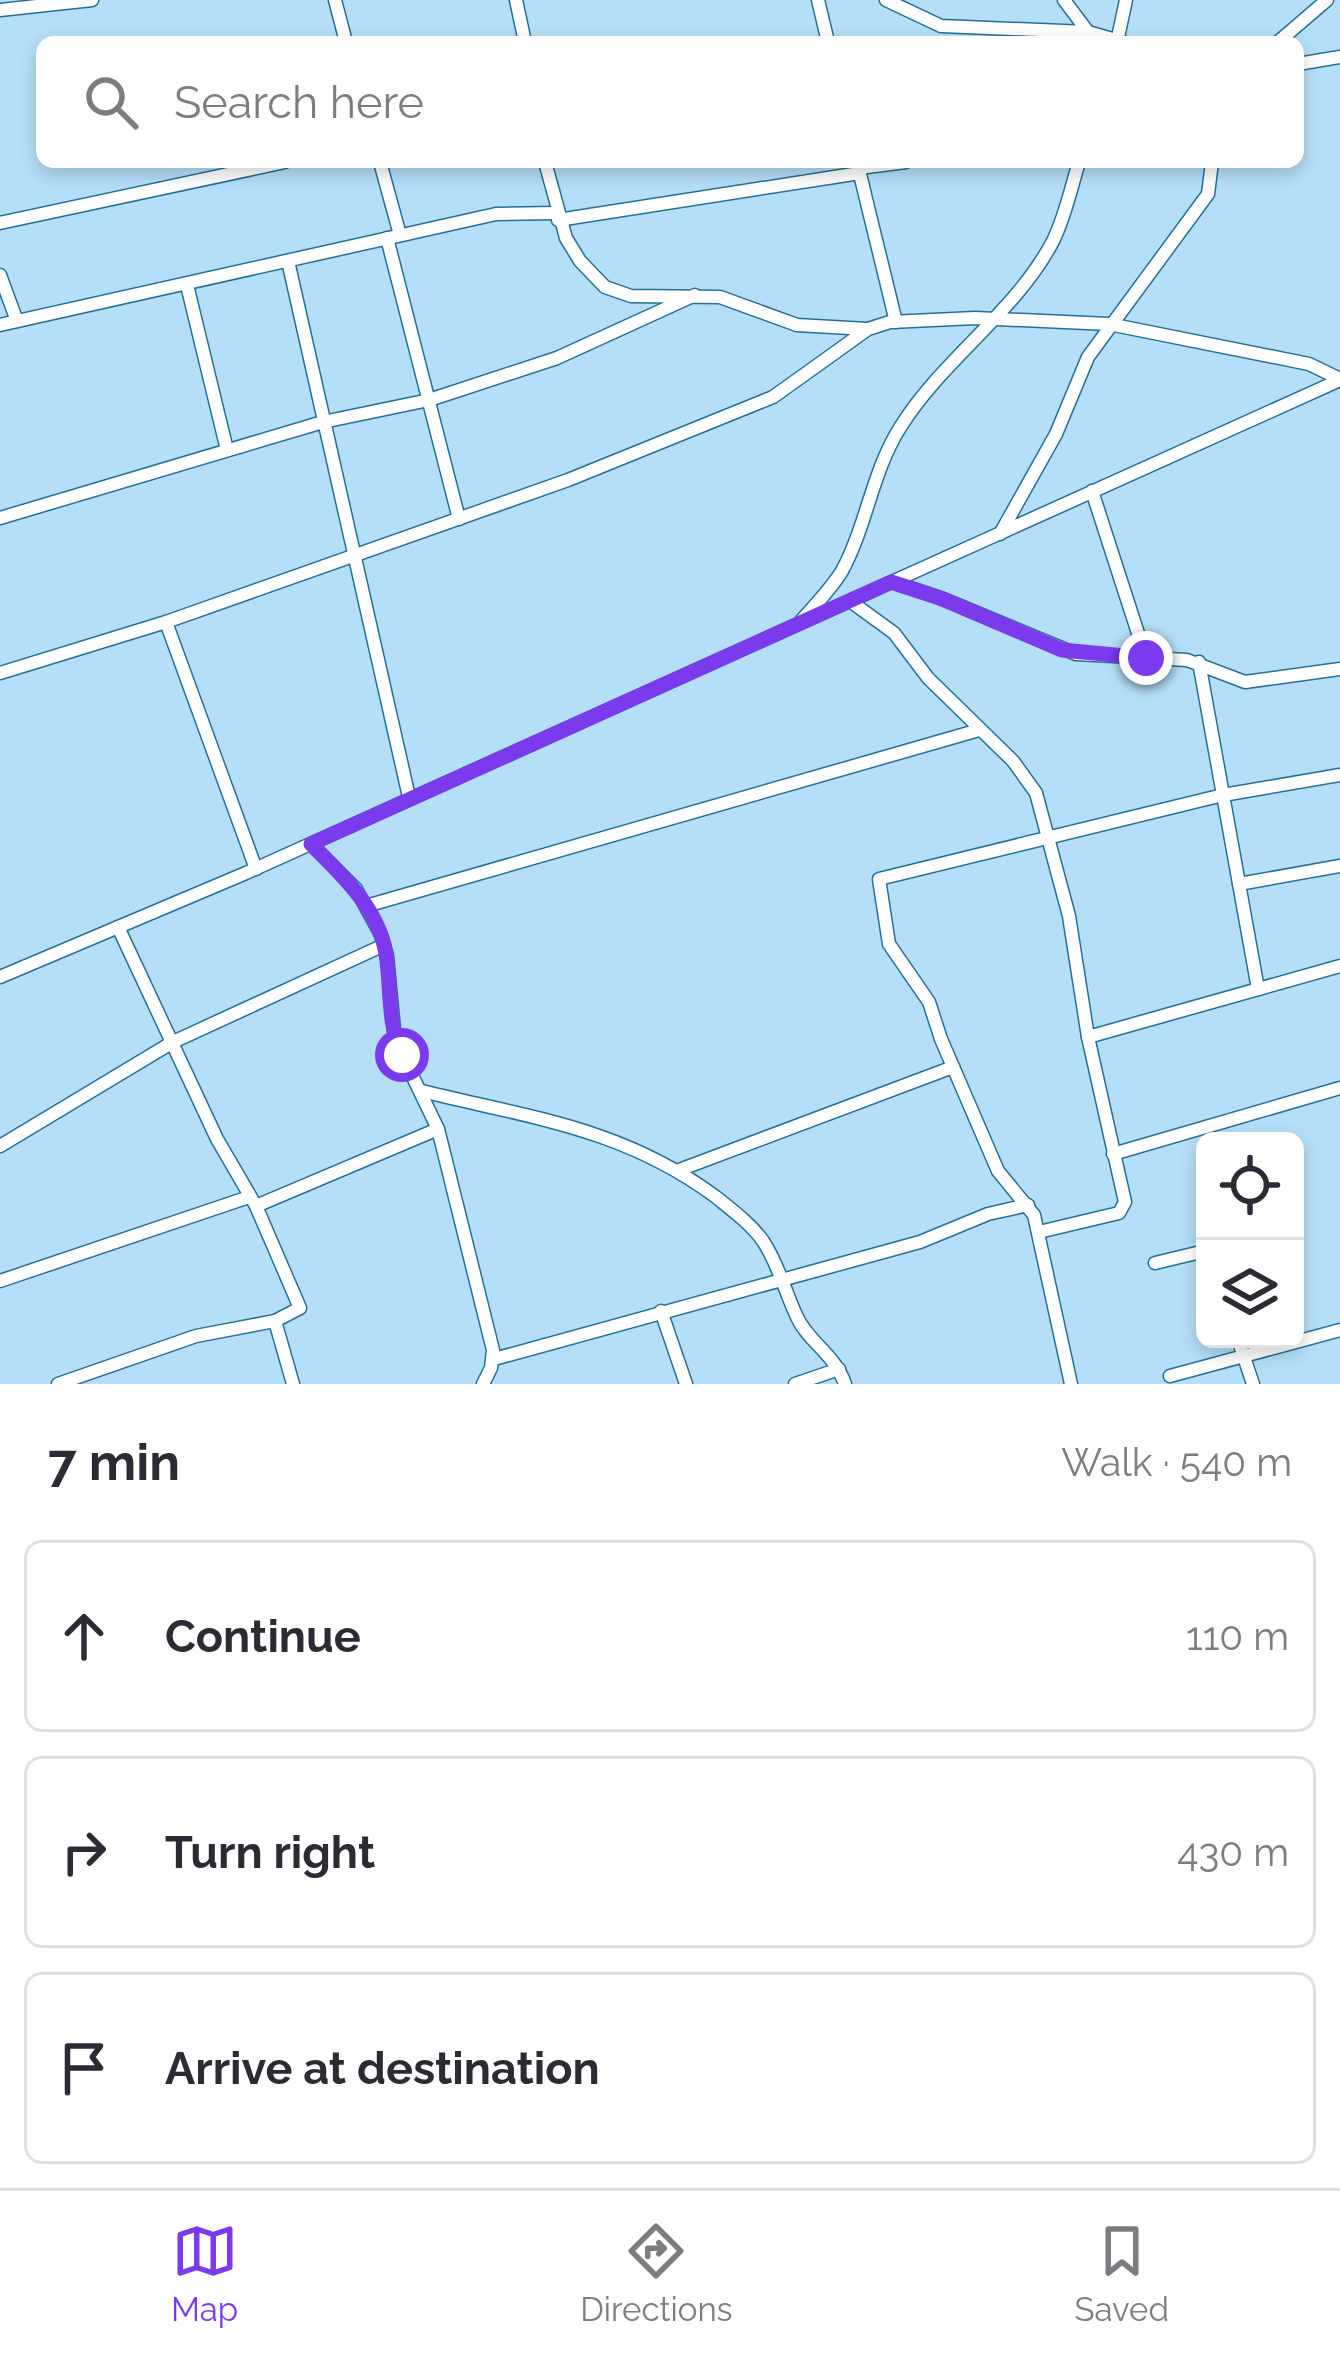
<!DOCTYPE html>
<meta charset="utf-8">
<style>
:root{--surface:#fff;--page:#f2f2f3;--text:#2b2b33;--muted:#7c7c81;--line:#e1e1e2;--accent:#7c3aed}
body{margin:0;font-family:Raleway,sans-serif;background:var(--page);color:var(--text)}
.controls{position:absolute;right:36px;bottom:36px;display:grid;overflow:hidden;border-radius:18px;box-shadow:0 6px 18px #0003}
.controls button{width:108px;height:108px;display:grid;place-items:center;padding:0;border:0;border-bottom:3px solid var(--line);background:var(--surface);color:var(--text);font:60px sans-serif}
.stop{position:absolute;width:36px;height:36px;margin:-27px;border:9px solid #7c3aed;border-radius:50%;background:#fff}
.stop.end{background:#7c3aed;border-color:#fff;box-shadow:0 3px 12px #0008}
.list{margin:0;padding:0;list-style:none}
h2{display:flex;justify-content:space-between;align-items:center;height:156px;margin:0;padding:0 48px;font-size:51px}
h2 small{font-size:39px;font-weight:400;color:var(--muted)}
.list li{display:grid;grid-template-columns:78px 1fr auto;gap:36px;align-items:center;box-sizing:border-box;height:192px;margin:0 24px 24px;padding:0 24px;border:3px solid var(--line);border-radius:18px}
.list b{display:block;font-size:45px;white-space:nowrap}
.list em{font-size:39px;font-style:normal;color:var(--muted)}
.icon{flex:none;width:66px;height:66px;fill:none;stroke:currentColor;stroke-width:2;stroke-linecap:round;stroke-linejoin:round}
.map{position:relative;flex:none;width:1340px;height:1384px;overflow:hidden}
.search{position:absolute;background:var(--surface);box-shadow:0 6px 18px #0003;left:36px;right:36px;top:36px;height:132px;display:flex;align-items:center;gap:30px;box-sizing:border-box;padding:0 42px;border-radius:18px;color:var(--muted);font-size:45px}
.sheet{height:804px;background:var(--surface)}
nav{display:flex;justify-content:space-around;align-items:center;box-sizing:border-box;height:168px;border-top:3px solid var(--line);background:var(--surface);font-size:33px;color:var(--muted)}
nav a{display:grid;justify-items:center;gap:6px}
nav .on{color:var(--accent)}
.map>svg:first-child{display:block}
</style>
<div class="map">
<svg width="1340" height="1384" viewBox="0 0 1340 1384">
<rect width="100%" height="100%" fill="#b5dff9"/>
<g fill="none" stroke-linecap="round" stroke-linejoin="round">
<defs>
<g id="street">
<path d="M335 0 346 42"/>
<path d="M516 0 525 42"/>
<path d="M818 0 828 42"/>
<path d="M886 0 941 26 1088 32 1123 42"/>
<path d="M1064 0 1088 32"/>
<path d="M0 10 92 0"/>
<path d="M1117 42 1126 0"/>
<path d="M1278 42 1327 0"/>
<path d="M1298 64 1340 57"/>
<path d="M380 162 400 235"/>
<path d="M545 162 566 238 580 261 605 287 631 296 720 297 797 325 867 329"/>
<path d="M857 162 896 322"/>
<path d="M859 168 906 162"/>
<path d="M558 220 860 173"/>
<path d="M0 223 285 162"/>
<path d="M387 238 459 519"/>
<path d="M288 261 409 797"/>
<path d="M0 275 17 321"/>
<path d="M187 285 227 450"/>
<path d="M0 325 496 214 556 213"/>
<path d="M1092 491 1146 658"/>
<path d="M0 518 323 422 429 400 557 358 695 295"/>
<path d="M1000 534 1056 434 1088 357 1208 194 1212 162"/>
<path d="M893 582 941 598 1076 654 1187 660 1245 682 1340 669"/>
<path d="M850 601 894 633 928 678 1013 761 1036 793 1069 916 1088 1037 1125 1202 1119 1213 1039 1232"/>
<path d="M801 621C815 605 831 589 842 571 867 525 872 471 901 426 943 359 1016 312 1053 241 1065 217 1071 188 1079 162"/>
<path d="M166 622 256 869"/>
<path d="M1199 662 1258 989"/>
<path d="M0 673 166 622 568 480 773 397 868 329 890 322 975 318 1109 324 1309 364 1340 379"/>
<path d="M311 844 356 889 381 935 387 956 395 1040 438 1129 493 1350 491 1368 483 1384"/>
<path d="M1239 884 1340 866"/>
<path d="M366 906 979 730"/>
<path d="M0 977 246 873 1340 380"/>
<path d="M1088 1037 1340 966"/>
<path d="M422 1091C531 1118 623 1128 716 1197 732 1210 751 1224 763 1241 779 1265 785 1292 797 1317 808 1342 835 1354 845 1384"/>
<path d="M0 1146 173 1042 384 945"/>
<path d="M1113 1154 1340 1088"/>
<path d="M679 1170 953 1067"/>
<path d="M256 1206 438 1129"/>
<path d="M1155 1263 1205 1251"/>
<path d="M0 1281 249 1197"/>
<path d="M661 1311 686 1384"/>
<path d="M275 1321 293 1384"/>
<path d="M1238 1339 1253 1384"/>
<path d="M494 1359 920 1242 988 1214 1028 1205"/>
<path d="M1170 1376 1340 1330"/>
<path d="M58 1384 196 1336 275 1321 300 1308 256 1206 217 1139 118 927"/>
<path d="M795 1384 839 1369"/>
<path d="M1071 1384 1034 1215 998 1171 941 1039 929 1002 889 944 879 879 1223 795 1340 775"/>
</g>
</defs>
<use href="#street" stroke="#257097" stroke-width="15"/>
<use href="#street" stroke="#fff" stroke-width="12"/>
</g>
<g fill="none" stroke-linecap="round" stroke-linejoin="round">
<path stroke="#7c3aed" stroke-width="15" d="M402 1055C388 1025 391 993 387 961 382 912 344 877 311 844L891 582 940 598 1062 650 1146 658"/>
</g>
</svg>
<div class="controls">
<button><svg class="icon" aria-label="locate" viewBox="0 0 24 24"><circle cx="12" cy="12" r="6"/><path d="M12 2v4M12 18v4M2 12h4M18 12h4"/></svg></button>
<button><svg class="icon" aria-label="layers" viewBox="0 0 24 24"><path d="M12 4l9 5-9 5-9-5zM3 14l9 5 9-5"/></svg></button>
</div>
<div class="stop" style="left:402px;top:1055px"></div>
<div class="stop end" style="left:1146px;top:658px"></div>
<div class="search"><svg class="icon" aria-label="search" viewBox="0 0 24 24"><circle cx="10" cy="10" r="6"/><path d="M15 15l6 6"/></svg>Search here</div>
</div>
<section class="sheet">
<h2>7 min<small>Walk · 540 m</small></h2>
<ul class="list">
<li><svg class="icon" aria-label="ahead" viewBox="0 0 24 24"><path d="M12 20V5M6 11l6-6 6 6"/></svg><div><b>Continue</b></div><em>110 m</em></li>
<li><svg class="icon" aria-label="right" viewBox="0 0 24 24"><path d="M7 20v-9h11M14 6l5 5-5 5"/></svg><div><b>Turn right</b></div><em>430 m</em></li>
<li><svg class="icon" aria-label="arrive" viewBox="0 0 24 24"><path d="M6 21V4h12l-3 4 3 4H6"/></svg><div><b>Arrive at destination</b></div></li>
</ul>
</section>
<nav>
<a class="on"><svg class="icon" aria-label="map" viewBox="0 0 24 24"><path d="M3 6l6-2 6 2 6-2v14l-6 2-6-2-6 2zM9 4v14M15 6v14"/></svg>Map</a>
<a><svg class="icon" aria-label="directions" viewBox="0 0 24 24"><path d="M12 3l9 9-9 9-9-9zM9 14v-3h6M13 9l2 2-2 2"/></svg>Directions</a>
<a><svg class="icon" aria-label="saved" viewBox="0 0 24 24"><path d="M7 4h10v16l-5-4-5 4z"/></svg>Saved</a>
</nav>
